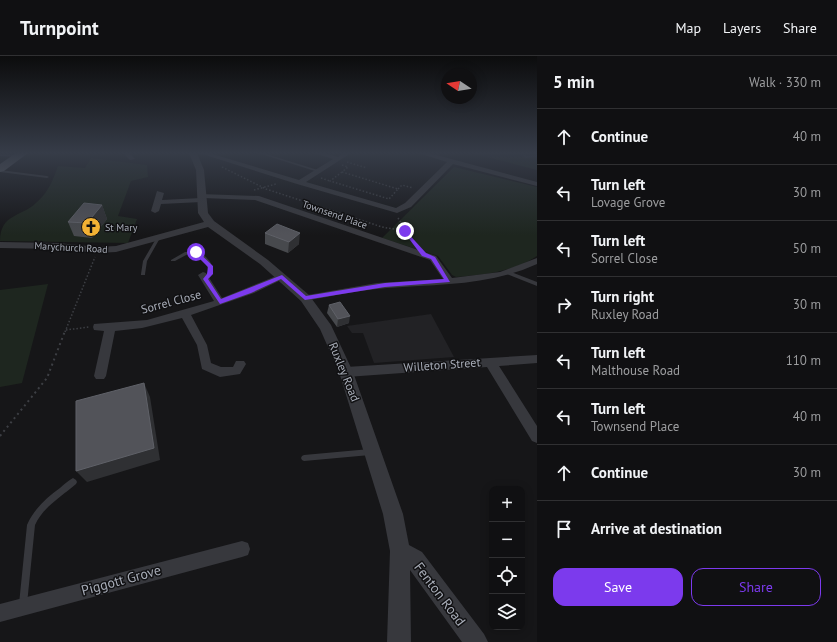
<!DOCTYPE html>
<meta charset="utf-8">
<style>
:root{--surface:#101012;--page:#1e1e20;--text:#f1f3f6;--muted:#9c9d9f;--line:#303032;--accent:#7c3aed}
body{margin:0;font-family:"PT Sans",sans-serif;background:var(--page);color:var(--text)}
.controls{position:absolute;right:12px;bottom:12px;display:grid;overflow:hidden;border-radius:8px;box-shadow:0 2px 10px #0003}
.controls button{width:36px;height:36px;display:grid;place-items:center;padding:0;border:0;border-bottom:1px solid var(--line);background:var(--surface);color:var(--text);font:20px sans-serif}
.compass{position:absolute;left:441px;top:12px;width:36px;height:36px;border-radius:50%;background:var(--surface);box-shadow:0 2px 10px #0003;rotate:282deg}
.stop{position:absolute;width:12px;height:12px;margin:-9px;border:3px solid #7c3aed;border-radius:50%;background:#fff}
.stop.end{background:#7c3aed;border-color:#fff;box-shadow:0 1px 4px #0008}
.list{margin:0;padding:0;list-style:none}
h2{display:flex;justify-content:space-between;align-items:center;height:52px;margin:0;padding:0 16px;font-size:17px}
h2 small{font-size:13px;font-weight:400;color:var(--muted)}
.list li{display:grid;grid-template-columns:26px 1fr auto;gap:12px;align-items:center;box-sizing:border-box;height:56px;padding:0 16px;border-top:1px solid var(--line)}
.list b{display:block;font-size:15px;white-space:nowrap}
.list p{margin:0;font-size:13px;white-space:nowrap;color:var(--muted)}
.list em{font-size:13px;font-style:normal;color:var(--muted)}
.actions{display:flex;gap:8px;padding:12px 16px}
.actions a{flex:1;padding:9px 0;border:1px solid var(--accent);border-radius:12px;text-align:center;font-size:14px;color:var(--accent)}
.actions .main{background:var(--accent);color:#fff}
.icon{flex:none;width:22px;height:22px;fill:none;stroke:currentColor;stroke-width:2;stroke-linecap:round;stroke-linejoin:round}
.map{position:relative;flex:none;width:537px;height:586px;overflow:hidden}
header{display:flex;align-items:center;gap:24px;box-sizing:border-box;height:56px;padding:0 20px;background:var(--surface);border-bottom:1px solid var(--line)}
header strong{font-size:19px}
nav{display:flex;gap:22px;margin-inline-start:auto;font-size:14px}
main{display:flex}
aside{flex:1;background:var(--surface)}
.map>svg:first-child{display:block}
</style>
<header>
<strong>Turnpoint</strong>
<nav><a>Map</a><a>Layers</a><a>Share</a></nav>
</header>
<main>
<div class="map">
<svg width="537" height="586" viewBox="0 0 537 586">
<rect width="100%" height="100%" fill="#161618"/>
<path fill="#222225" d="M431 258 454 301 374 307 363 277H352L347 270Z"/>
<g fill="#1e261f">
<path d="M471 97H537V114Z"/>
<path d="M91 102 147 109 148 121 131 125 118 160 137 163 128 187 0 185C0 158 21 161 36 147 48 137 53 124 58 110L85 112Z"/>
<path d="M454 111 537 131V200C513 216 484 219 456 221L452 219 438 200 382 182Z"/>
<path d="M48 228 22 327 0 331V234Z"/>
</g>
<g fill="none" stroke-linecap="round" stroke-linejoin="round">
<path stroke="#2c353c" stroke-width="2" d="M522 97 526 101 537 100"/>
<g stroke="#3d3f44" stroke-width="1.5" stroke-dasharray="1.5 2" stroke-linecap="butt">
<path d="M347 106 367 112"/>
<path d="M342 109 348 111 342 116"/>
<path d="M222 111 266 133 382 171 405 175"/>
<path d="M342 116 398 133 389 143 330 125Z"/>
<path d="M321 122 330 125"/>
<path d="M398 133 402 129 413 132"/>
<path d="M254 134 276 128"/>
<path d="M398 162 414 186"/>
<path d="M66 274 89 271"/>
<path d="M65 276 95 201"/>
</g>
<path stroke="#3d3f44" stroke-width="2" stroke-dasharray="2 3.5" stroke-linecap="butt" d="M0 380 47 322 65 275"/>
<g fill="#37383d" fill-rule="evenodd">
<path d="M258 97H263L321 115 318 116Z"/>
<path d="M0 98 18 99 20 100 18 101 0 100Z"/>
<path d="M0 114 47 120 49 121 47 122 0 116Z"/>
<path d="M157 181H159L160 182 147 205 145 218V219H141V218L143 205Z"/>
<path d="M185 196H200C210 204 218 212 208 224H204V223L208 216C208 208 203 203 197 198H188L175 205H171V204Z"/>
<path d="M507 216H511L537 226V230L507 218Z"/>
<path d="M370 393 372 394 373 396 372 398 370 399 304 405 302 404 301 402 302 400 304 399Z"/>
<path d="M73 422 76 424 77 426 76 428C61 441 43 451 35 469L27 548 26 551 23 552 20 551 19 548 27 469C34 453 46 442 60 432 64 428 68 425 73 422Z"/>
</g>
<g fill="#37383d" fill-rule="evenodd">
<path d="M123 97H130L135 103 130 104Z"/>
<path d="M199 97H209L299 124 333 103 314 97H325L338 101 343 97H351L306 126 396 152 405 147 447 106 418 97H429L537 126V130L453 108 411 151 397 157 297 128Z"/>
<path d="M157 135 164 137 162 144 201 142 205 144 201 146 161 148 159 155 155 157 151 155Z"/>
<path d="M200 138 259 140 436 200 452 222 500 216 537 202V208C489 230 438 228 387 232 359 234 332 240 305 245L300 242 302 240 377 227 443 223 430 204 255 144 203 142 199 140Z"/>
<path d="M203 216 206 217 222 242 279 219 282 218 287 221 254 237 191 259 207 289 211 307 221 311H233L236 305H244L246 308 240 318 220 321 202 313 197 289 182 262 142 272 115 275 106 320 104 323H96L94 320 104 275 94 274 93 271 94 268 147 264 214 245 198 219Z"/>
<path d="M537 299V307L499 310 537 370V387L532 385 487 311 346 321 342 319 340 316 342 313 346 311Z"/>
<path d="M242 485 248 487 250 493 248 499 242 501 0 566V548Z"/>
</g>
<path fill="#37383d" fill-rule="evenodd" d="M189 97H197L204 114 208 157 214 165 268 204 309 239 331 269 353 316 403 458 409 489 422 496 484 578 488 586H462L410 514 411 586H387L390 495 383 458 339 316 320 273 301 245 260 208 208 171 116 196 97 197 58 193 0 192V186L58 187 97 191 116 190 204 166 198 157 196 114Z"/>
<path fill="#5b5e65" fill-rule="evenodd" d="M16 97H28L4 115 0 116V108Z"/>
</g>
<g fill="#47494d">
<path d="M102 149 107 163 92 182 74 180 68 166Z"/>
<path d="M265 177 299 188 288 197 265 188Z"/>
<path d="M329 249 349 267 337 271 327 257Z"/>
</g>
<g fill="#2f3033">
<path d="M102 149 107 163 92 182 87 167Z"/>
<path d="M300 177 299 188 288 197 289 186Z"/>
<path d="M350 260 349 267 337 271 338 263Z"/>
<path d="M144 327 150 341 160 404 87 426 76 415Z"/>
</g>
<g fill="#525359" stroke="#5f6168">
<path d="M84 147 102 149 87 167 68 166Z"/>
<path d="M277 168 300 177 289 186 265 177Z"/>
<path d="M340 246 350 260 338 263 329 249Z"/>
<path d="M144 327 154 392 76 415V345Z"/>
</g>
<linearGradient id="sky" x2="0" y2="1"><stop stop-color="#0c0c0d"/><stop offset="0.54" stop-color="#363c48"/><stop offset="1" stop-color="#363c48" stop-opacity="0"/></linearGradient>
<rect width="537" height="179" fill="url(#sky)"/>
<path fill="#7c3aed" d="M405 174 426 197 435 201 450 226 385 231 305 244 281 223 251 237 220 248 203 223 207 218 208 211 193 196 197 195 213 210V218L208 223 221 243 282 219 306 240 385 227 444 223 431 203 422 200 404 176Z"/>
<defs>
<symbol id="church-disc" viewBox="-11 -11 22 22"><circle r="9.5" fill="#f2b134" stroke="#111113"/><path d="M-1.2-6h2.4v3.5h3.3v2.4h-3.3V6h-2.4V-.1h-3.3v-2.4h3.3Z" fill="#111"/></symbol>
</defs>
<g fill-rule="evenodd">
<use href="#church-disc" x="80" y="160" width="22" height="22"/>
</g>
<g text-anchor="middle" stroke-width="3" stroke-linejoin="round" paint-order="stroke">
<g font-size="10" fill="#a8adb8" stroke="#111113">
<text transform="translate(335 158) rotate(19)" y="4">Townsend Place</text>
<text transform="translate(71 191) rotate(3)" y="4">Marychurch Road</text>
</g>
<g font-size="10" fill="#a8adb8" stroke="#111113" text-anchor="start">
<text x="105" y="175">St Mary</text>
</g>
<g font-size="12" fill="#a8adb8" stroke="#111113">
<text transform="translate(171 246) rotate(-15)" y="4">Sorrel Close</text>
<text transform="translate(442 309) rotate(-4)" y="4">Willeton Street</text>
<text transform="translate(344 316) rotate(68)" y="4">Ruxley Road</text>
</g>
<g font-size="14" fill="#a8adb8" stroke="#111113">
<text transform="translate(121 524) rotate(-15)" y="5">Piggott Grove</text>
<text transform="translate(440 538) rotate(53)" y="5">Fenton Road</text>
</g>
</g>
</svg>
<div class="controls">
<button>+</button>
<button>−</button>
<button><svg class="icon" aria-label="locate" viewBox="0 0 24 24"><circle cx="12" cy="12" r="6"/><path d="M12 2v4M12 18v4M2 12h4M18 12h4"/></svg></button>
<button><svg class="icon" aria-label="layers" viewBox="0 0 24 24"><path d="M12 4l9 5-9 5-9-5zM3 14l9 5 9-5"/></svg></button>
</div>
<svg class="compass" viewBox="-18 -18 36 36"><path d="M0-13l5 13h-10z" fill="#e53935"/><path d="M0 13l5-13h-10z" fill="#9c9d9f"/></svg>
<div class="stop" style="left:196px;top:196px"></div>
<div class="stop end" style="left:405px;top:175px"></div>
</div>
<aside>
<h2>5 min<small>Walk · 330 m</small></h2>
<ul class="list">
<li><svg class="icon" aria-label="ahead" viewBox="0 0 24 24"><path d="M12 20V5M6 11l6-6 6 6"/></svg><div><b>Continue</b></div><em>40 m</em></li>
<li><svg class="icon" aria-label="left" viewBox="0 0 24 24"><path d="M17 20v-9H6M10 6l-5 5 5 5"/></svg><div><b>Turn left</b><p>Lovage Grove</p></div><em>30 m</em></li>
<li><svg class="icon" aria-label="left" viewBox="0 0 24 24"><path d="M17 20v-9H6M10 6l-5 5 5 5"/></svg><div><b>Turn left</b><p>Sorrel Close</p></div><em>50 m</em></li>
<li><svg class="icon" aria-label="right" viewBox="0 0 24 24"><path d="M7 20v-9h11M14 6l5 5-5 5"/></svg><div><b>Turn right</b><p>Ruxley Road</p></div><em>30 m</em></li>
<li><svg class="icon" aria-label="left" viewBox="0 0 24 24"><path d="M17 20v-9H6M10 6l-5 5 5 5"/></svg><div><b>Turn left</b><p>Malthouse Road</p></div><em>110 m</em></li>
<li><svg class="icon" aria-label="left" viewBox="0 0 24 24"><path d="M17 20v-9H6M10 6l-5 5 5 5"/></svg><div><b>Turn left</b><p>Townsend Place</p></div><em>40 m</em></li>
<li><svg class="icon" aria-label="ahead" viewBox="0 0 24 24"><path d="M12 20V5M6 11l6-6 6 6"/></svg><div><b>Continue</b></div><em>30 m</em></li>
<li><svg class="icon" aria-label="arrive" viewBox="0 0 24 24"><path d="M6 21V4h12l-3 4 3 4H6"/></svg><div><b>Arrive at destination</b></div></li>
</ul>
<div class="actions"><a class="main">Save</a><a>Share</a></div>
</aside>
</main>
